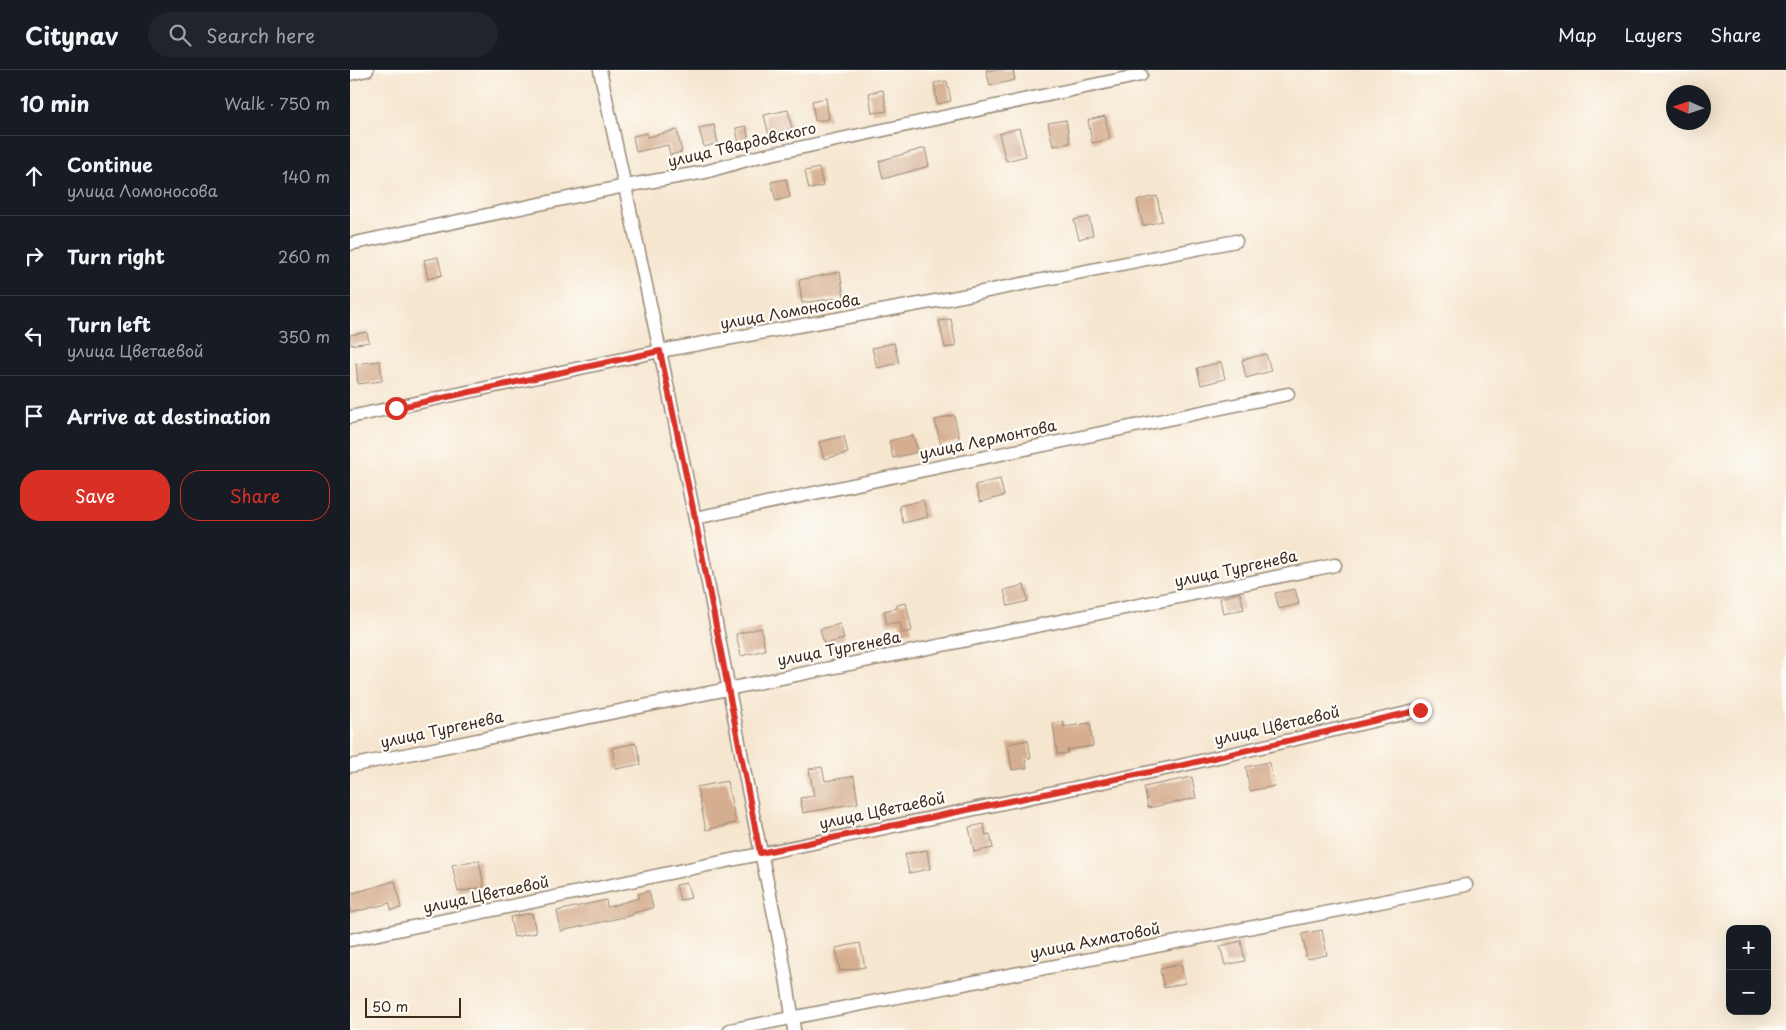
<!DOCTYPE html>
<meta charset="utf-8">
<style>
:root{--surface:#171b24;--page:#20242c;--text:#f1f3f6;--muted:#9ea1a6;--line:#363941;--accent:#d93025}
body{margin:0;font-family:"Playpen Sans",sans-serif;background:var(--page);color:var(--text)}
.controls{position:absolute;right:15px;bottom:15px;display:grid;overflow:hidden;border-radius:10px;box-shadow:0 5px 20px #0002}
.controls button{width:45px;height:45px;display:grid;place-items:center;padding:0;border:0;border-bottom:1px solid var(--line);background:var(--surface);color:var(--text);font:25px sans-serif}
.compass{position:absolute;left:1316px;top:15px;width:45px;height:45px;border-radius:50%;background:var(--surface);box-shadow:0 5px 20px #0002;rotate:273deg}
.scale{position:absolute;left:15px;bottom:12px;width:96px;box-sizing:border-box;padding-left:5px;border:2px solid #3b2a1e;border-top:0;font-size:14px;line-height:18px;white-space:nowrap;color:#3b2a1e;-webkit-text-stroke:4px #fdfcf7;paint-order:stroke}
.stop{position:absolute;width:15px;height:15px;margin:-11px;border:4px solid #d93025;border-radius:50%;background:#fff}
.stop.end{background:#d93025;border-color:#fff;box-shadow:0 1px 5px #0008}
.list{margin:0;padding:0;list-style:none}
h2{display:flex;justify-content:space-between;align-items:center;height:65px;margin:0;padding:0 20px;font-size:21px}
h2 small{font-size:16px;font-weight:400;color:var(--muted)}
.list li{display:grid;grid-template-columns:32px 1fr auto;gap:15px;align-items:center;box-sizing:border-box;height:80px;padding:0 20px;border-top:1px solid var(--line)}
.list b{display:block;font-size:19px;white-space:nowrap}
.list p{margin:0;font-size:16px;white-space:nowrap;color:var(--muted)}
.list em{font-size:16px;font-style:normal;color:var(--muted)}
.actions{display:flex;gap:10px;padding:15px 20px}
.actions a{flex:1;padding:11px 0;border:1px solid var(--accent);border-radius:20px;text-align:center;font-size:18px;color:var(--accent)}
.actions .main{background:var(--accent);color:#fff}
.icon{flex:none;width:28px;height:28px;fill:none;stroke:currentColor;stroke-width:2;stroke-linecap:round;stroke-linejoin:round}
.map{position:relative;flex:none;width:1436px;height:960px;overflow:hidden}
header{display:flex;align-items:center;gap:30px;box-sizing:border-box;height:70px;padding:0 25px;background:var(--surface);border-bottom:1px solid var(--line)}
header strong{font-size:24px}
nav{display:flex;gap:28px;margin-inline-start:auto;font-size:18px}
.search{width:350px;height:45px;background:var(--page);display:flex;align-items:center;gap:12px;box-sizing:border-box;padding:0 18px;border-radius:28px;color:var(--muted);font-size:19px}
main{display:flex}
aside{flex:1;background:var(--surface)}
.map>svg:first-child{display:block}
</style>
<header>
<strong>Citynav</strong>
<div class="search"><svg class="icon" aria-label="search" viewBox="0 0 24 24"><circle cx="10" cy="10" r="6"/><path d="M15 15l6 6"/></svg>Search here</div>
<nav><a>Map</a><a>Layers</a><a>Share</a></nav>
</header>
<main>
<aside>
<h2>10 min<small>Walk · 750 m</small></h2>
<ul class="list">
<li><svg class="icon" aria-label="ahead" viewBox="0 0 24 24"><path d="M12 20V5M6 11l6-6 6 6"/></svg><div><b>Continue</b><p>улица Ломоносова</p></div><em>140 m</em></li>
<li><svg class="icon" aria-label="right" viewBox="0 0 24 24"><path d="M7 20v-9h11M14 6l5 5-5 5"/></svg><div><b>Turn right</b></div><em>260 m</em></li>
<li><svg class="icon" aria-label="left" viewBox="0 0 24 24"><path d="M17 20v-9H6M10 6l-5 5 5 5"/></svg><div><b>Turn left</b><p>улица Цветаевой</p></div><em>350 m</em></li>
<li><svg class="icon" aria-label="arrive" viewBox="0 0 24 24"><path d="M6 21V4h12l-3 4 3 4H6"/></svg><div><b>Arrive at destination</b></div></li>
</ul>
<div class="actions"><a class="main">Save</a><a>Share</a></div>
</aside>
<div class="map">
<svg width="1436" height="960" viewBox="0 0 1436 960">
<rect width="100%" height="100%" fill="#fdfcf7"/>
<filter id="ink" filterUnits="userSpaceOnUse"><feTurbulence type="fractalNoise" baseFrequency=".02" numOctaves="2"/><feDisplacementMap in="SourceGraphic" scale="10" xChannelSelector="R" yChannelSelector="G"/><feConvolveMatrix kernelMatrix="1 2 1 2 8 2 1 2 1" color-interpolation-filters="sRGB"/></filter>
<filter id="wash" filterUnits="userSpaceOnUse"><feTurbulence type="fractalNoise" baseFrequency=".0096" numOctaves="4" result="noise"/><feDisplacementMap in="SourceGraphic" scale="20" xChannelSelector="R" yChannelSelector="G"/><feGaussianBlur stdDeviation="1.12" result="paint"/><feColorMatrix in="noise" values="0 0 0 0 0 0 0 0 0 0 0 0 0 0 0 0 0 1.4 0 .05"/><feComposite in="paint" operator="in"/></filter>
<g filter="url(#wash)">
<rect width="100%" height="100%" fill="#f6e6cf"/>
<g id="blocks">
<g fill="#d5ad8f">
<path d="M636 0H663L665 10 640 16Z"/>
<path d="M597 11 601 31 587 34 584 13Z"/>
<path d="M533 20 537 41 522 43 519 23Z"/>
<path d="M476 28 479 49 465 51 462 31Z"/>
<path d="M438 40 442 59 419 65 414 45Z"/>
<path d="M755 46 760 69 742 73 738 50Z"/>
<path d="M716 50 720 73 703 76 698 53Z"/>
<path d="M364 55 368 73 354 77 349 58Z"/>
<path d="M396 56 399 72 389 74 386 58Z"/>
<path d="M669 58 676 86 656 91 649 64Z"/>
<path d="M327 60 332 82 320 85 318 75 286 82 283 66 297 63V67Z"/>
<path d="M575 78 579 96 533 109 529 91Z"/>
<path d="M469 98 473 116 459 119 455 101Z"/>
<path d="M436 109 440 127 426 131 421 112Z"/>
<path d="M807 126 812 151 793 156 787 130Z"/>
<path d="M739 147 743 165 729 169 724 150Z"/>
<path d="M88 187 92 205 78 209 74 190Z"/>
<path d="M490 202 494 227 452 233 449 210Z"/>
<path d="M601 249 606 276 595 278 589 251Z"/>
<path d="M17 262 19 272 0 275V265Z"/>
<path d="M544 273 549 293 527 298 522 278Z"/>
<path d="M916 284 921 301 896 308 892 290Z"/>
<path d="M30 291 32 311 8 314 6 294Z"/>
<path d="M871 292 875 309 851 315 847 298Z"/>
<path d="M604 345 610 371 591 376 585 350Z"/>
<path d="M563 365 568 382 543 388 539 371Z"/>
<path d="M494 366 498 383 474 389 469 372Z"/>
<path d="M650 409 654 426 630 432 625 415Z"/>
<path d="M573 430 578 447 553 453 549 436Z"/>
<path d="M674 515 678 531 658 536 654 520Z"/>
<path d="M945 519 949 534 929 539 925 523Z"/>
<path d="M890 523 894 539 873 544 870 528Z"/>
<path d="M556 533 562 561 552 563 550 552 537 554 534 541 547 538V535Z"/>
<path d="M490 554 494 569 474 574 470 559Z"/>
<path d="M411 558 415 580 391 586 386 564Z"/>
<path d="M714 652V657L740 653 743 676 717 680 718 683 707 684 703 653Z"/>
<path d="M678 670 681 688 675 689 677 698 662 700 658 674Z"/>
<path d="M286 673 291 694 266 699 262 678Z"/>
<path d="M919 692 924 716 900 721 896 697Z"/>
<path d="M472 697 475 711 504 706 508 733 453 743 450 728 464 726 459 699Z"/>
<path d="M842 707 846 728 798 738 794 717Z"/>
<path d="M377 711 386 753 356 760 347 717Z"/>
<path d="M634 754 636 765 640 764 643 778 624 782 619 757Z"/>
<path d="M577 780 580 799 559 803 555 784Z"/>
<path d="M129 790 134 817 108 822 102 795Z"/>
<path d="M45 811 51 838 41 840 40 833 0 843V824Z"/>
<path d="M337 813 341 828 330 830 326 815Z"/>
<path d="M299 821 303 838 283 843V845L211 861 207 841 256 830 257 837 289 828 288 824Z"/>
<path d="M182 843 186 863 164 867 160 847Z"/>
<path d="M972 860 977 885 957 889 952 864Z"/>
<path d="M891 871 895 891 875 895 870 876Z"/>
<path d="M510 873 515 897 490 901 486 878Z"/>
<path d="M831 894 835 913 814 918 810 899Z"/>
</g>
</g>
</g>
<g filter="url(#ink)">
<use href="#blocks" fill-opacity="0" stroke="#988876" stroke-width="1"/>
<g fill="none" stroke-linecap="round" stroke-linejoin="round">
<defs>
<g id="street">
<path d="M250 0C300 234 351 468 395 704 411 789 433 874 444 960"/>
<path d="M0 4 17 0"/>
<path d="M0 174 275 116 355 102 407 87 791 5"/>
<path d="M0 347 310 281 597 229 886 171"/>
<path d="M345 448 938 324"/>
<path d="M0 696 985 495"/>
<path d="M0 870 829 696 1070 640"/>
<path d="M380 960 1116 815"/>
</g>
</defs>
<use href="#street" stroke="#988876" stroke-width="15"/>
<use href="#street" stroke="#fff" stroke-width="12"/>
</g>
</g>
<g fill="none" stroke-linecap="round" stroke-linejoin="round" filter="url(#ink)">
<path stroke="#d93025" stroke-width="6" d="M46 338 310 281 345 448 410 783 829 696 1070 640"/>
</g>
<g text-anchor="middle" stroke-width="4.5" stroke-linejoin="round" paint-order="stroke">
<g font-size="15" fill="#3b2a1e" stroke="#fdfcf7">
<text transform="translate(392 75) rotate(-13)" y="5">улица Твардовского</text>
<text transform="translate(440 242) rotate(-10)" y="5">улица Ломоносова</text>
<text transform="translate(638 370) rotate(-12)" y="5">улица Лермонтова</text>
<text transform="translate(886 499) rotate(-12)" y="5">улица Тургенева</text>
<text transform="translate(489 579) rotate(-11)" y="5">улица Тургенева</text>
<text transform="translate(927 656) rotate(-13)" y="5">улица Цветаевой</text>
<text transform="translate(92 660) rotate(-12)" y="5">улица Тургенева</text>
<text transform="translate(532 741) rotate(-12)" y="5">улица Цветаевой</text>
<text transform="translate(136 825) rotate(-12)" y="5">улица Цветаевой</text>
<text transform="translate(745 871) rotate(-11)" y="5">улица Ахматовой</text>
</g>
</g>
</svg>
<div class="controls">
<button>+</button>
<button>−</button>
</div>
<svg class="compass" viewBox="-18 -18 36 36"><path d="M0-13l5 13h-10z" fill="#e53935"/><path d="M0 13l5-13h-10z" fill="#9ea1a6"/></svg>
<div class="scale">50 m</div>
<div class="stop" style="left:46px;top:338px"></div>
<div class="stop end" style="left:1070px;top:640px"></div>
</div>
</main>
